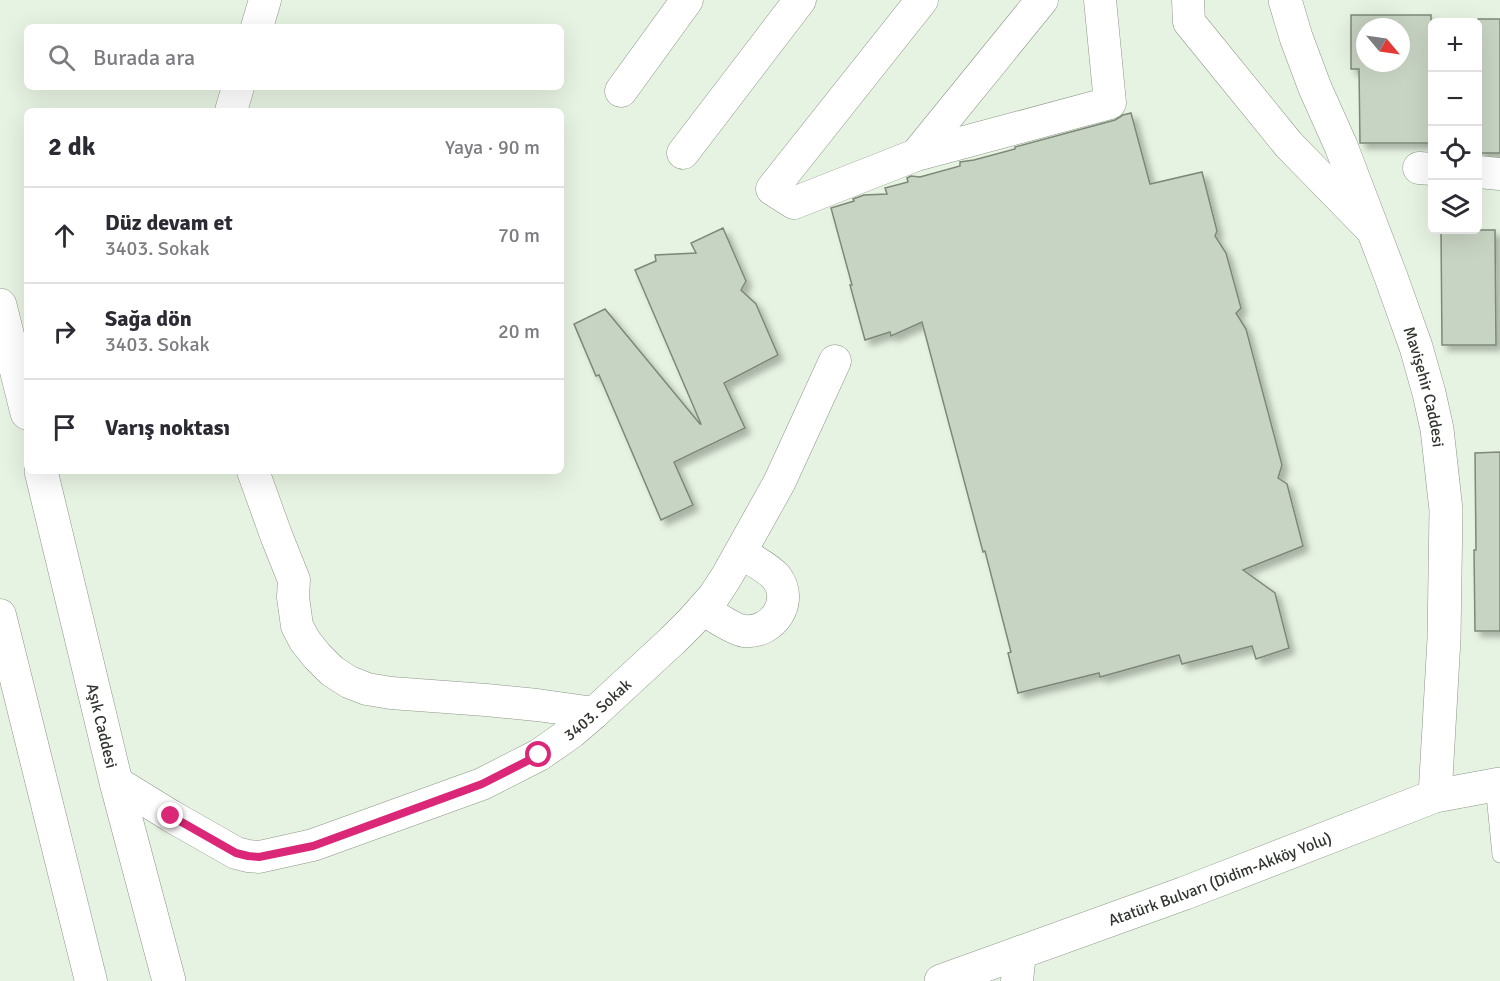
<!DOCTYPE html>
<html lang="tr">
<meta charset="utf-8">
<style>
:root{--surface:#fff;--page:#f2f2f3;--text:#2b2b33;--muted:#7c7c81;--line:#e1e1e2}
body{margin:0;font-family:Signika,sans-serif;background:var(--page);color:var(--text)}
.controls{position:absolute;right:18px;top:18px;display:grid;overflow:hidden;border-radius:9px;box-shadow:0 6px 24px #0002}
.controls button{width:54px;height:54px;display:grid;place-items:center;padding:0;border:0;border-bottom:2px solid var(--line);background:var(--surface);color:var(--text);font:30px sans-serif}
.compass{position:absolute;left:1356px;top:18px;width:54px;height:54px;border-radius:50%;background:var(--surface);box-shadow:0 6px 24px #0002;rotate:119deg}
.stop{position:absolute;width:18px;height:18px;margin:-14px;border:4px solid #db2777;border-radius:50%;background:#fff}
.stop.end{background:#db2777;border-color:#fff;box-shadow:0 2px 6px #0008}
.list{margin:0;padding:0;list-style:none}
h2{display:flex;justify-content:space-between;align-items:center;height:78px;margin:0;padding:0 24px;font-size:26px}
h2 small{font-size:20px;font-weight:400;color:var(--muted)}
.list li{display:grid;grid-template-columns:39px 1fr auto;gap:18px;align-items:center;box-sizing:border-box;height:96px;padding:0 24px;border-top:2px solid var(--line)}
.list b{display:block;font-size:22px;white-space:nowrap}
.list p{margin:0;font-size:20px;white-space:nowrap;color:var(--muted)}
.list em{font-size:20px;font-style:normal;color:var(--muted)}
.icon{flex:none;width:33px;height:33px;fill:none;stroke:currentColor;stroke-width:2;stroke-linecap:round;stroke-linejoin:round}
.map{position:relative;flex:none;width:1500px;height:981px;overflow:hidden}
.search{position:absolute;background:var(--surface);box-shadow:0 6px 24px #0002;left:24px;top:24px;width:540px;height:66px;display:flex;align-items:center;gap:15px;box-sizing:border-box;padding:0 21px;border-radius:9px;color:var(--muted);font-size:22px}
.panel{position:absolute;background:var(--surface);box-shadow:0 6px 24px #0002;left:24px;top:108px;width:540px;height:366px;border-radius:9px}
.map>svg:first-child{display:block}
</style>
<div class="map">
<svg width="1500" height="981" viewBox="0 0 1500 981">
<defs>
<filter id="shadow"><feDropShadow dx="5.5" dy="5.5" stdDeviation="3" flood-color="#0004"/></filter>
</defs>
<rect width="100%" height="100%" fill="#e7f3e2"/>
<g fill="#c8d4c3" stroke="#7d8878" stroke-width="1.5" fill-rule="evenodd" filter="url(#shadow)">
<path d="M1351 15H1431L1432 143H1360L1359 69H1351ZM1365 27H1401V63H1365Z"/>
<rect x="1478" y="19" width="22" height="134"/>
<path d="M1131 113 1150 184 1202 172 1217 231 1215 236 1226 253 1241 308 1236 313 1246 329 1282 465 1278 478 1287 484 1303 546 1243 570 1275 593 1289 648 1256 659 1252 646 1182 664 1179 655 1100 677 1099 673 1018 693 1008 653 1011 652 985 551 983 552 922 322 891 336 890 332 865 340 850 285H852L831 208 854 201 853 199 864 195 887 194 885 188 908 182 907 178 911 176 920 177 960 166V162L974 160 1015 149V147L1115 120 1123 115Z"/>
<path d="M723 228 746 281 741 290 756 304 778 355 724 383 745 428 674 462 693 505 661 520 599 375 596 376 574 324 605 309 700 424H701L635 270 656 261 655 255 696 253 691 243Z"/>
<path d="M1441 230H1495L1496 345H1442Z"/>
<path d="M1500 452V631H1475L1474 550H1476L1475 453Z"/>
</g>
<g fill="none" stroke-linecap="round" stroke-linejoin="round">
<defs>
<path id="service" d="M1493 785 1500 855"/>
<g id="minor">
<path d="M922 0 772 189 794 203 916 155 1042 0"/>
<path d="M1188 0 1189 22 1289 145 1374 232"/>
<path d="M257 27 265 0"/>
<path d="M621 91 687 0"/>
<path d="M231 111 238 87"/>
<path d="M683 153 800 0"/>
<path d="M916 155 1110 103 1100 0"/>
<path d="M1419 168 1432 169"/>
<path d="M1478 172 1500 174"/>
<path d="M253 471 276 535 294 580 293 597 297 626 305 641 317 656 332 671 349 682 367 689 391 693 486 700 537 705 594 713"/>
<path d="M703 609C712 615 735 630 744 631 773 634 795 601 776 577 767 567 752 560 741 553"/>
<path d="M0 615 91 981"/>
<path id="s1" d="M116 782 171 816 236 853 248 856 259 857 313 845 482 784 539 755 572 732 594 713 673 640 691 622 714 596 727 576 779 483 835 361"/>
<path d="M1017 981 1020 952"/>
</g>
<g id="tertiary">
<path id="s2" d="M1285 0 1296 37 1315 88 1341 146 1391 277 1416 347 1429 393 1437 429 1446 510 1444 639 1435 796"/>
<path d="M0 305 27 413"/>
<path id="s3" d="M41 471 116 782 169 981"/>
</g>
<g id="secondary">
<path id="s4" d="M941 981 1185 893 1435 796 1500 784"/>
</g>
</defs>
<use href="#service" stroke="#8c9787" stroke-width="16"/>
<use href="#minor" stroke="#8c9787" stroke-width="33"/>
<use href="#tertiary" stroke="#8c9787" stroke-width="34"/>
<use href="#secondary" stroke="#8c9787" stroke-width="34"/>
<use href="#service" stroke="#fff" stroke-width="15"/>
<use href="#minor" stroke="#fff" stroke-width="32"/>
<use href="#tertiary" stroke="#fff" stroke-width="33"/>
<use href="#secondary" stroke="#fff" stroke-width="33"/>
</g>
<g fill="none" stroke-linecap="round" stroke-linejoin="round">
<path stroke="#db2777" stroke-width="8" d="M171 816 236 853 248 856 259 857 313 846 482 784 539 755"/>
</g>
<g text-anchor="middle" stroke-width="6" stroke-linejoin="round" paint-order="stroke">
<g font-size="16" fill="#31362f" stroke="#f7fff4">
<text dy="6" stroke="none"><textPath href="#s2" startOffset="412">Mavişehir Caddesi</textPath></text>
<text dy="6" stroke="none"><textPath href="#s1" startOffset="536">3403. Sokak</textPath></text>
<text dy="6" stroke="none"><textPath href="#s3" startOffset="262">Aşık Caddesi</textPath></text>
<text dy="6" stroke="none"><textPath href="#s4" startOffset="297">Atatürk Bulvarı (Didim-Akköy Yolu)</textPath></text>
</g>
</g>
</svg>
<div class="controls">
<button>+</button>
<button>−</button>
<button><svg class="icon" aria-label="locate" viewBox="0 0 24 24"><circle cx="12" cy="12" r="6"/><path d="M12 2v4M12 18v4M2 12h4M18 12h4"/></svg></button>
<button><svg class="icon" aria-label="layers" viewBox="0 0 24 24"><path d="M12 4l9 5-9 5-9-5zM3 14l9 5 9-5"/></svg></button>
</div>
<svg class="compass" viewBox="-18 -18 36 36"><path d="M0-13l5 13h-10z" fill="#e53935"/><path d="M0 13l5-13h-10z" fill="#7c7c81"/></svg>
<div class="stop" style="left:539px;top:755px"></div>
<div class="stop end" style="left:171px;top:816px"></div>
<div class="search"><svg class="icon" aria-label="search" viewBox="0 0 24 24"><circle cx="10" cy="10" r="6"/><path d="M15 15l6 6"/></svg>Burada ara</div>
<section class="panel">
<h2>2 dk<small>Yaya · 90 m</small></h2>
<ul class="list">
<li><svg class="icon" aria-label="ahead" viewBox="0 0 24 24"><path d="M12 20V5M6 11l6-6 6 6"/></svg><div><b>Düz devam et</b><p>3403. Sokak</p></div><em>70 m</em></li>
<li><svg class="icon" aria-label="right" viewBox="0 0 24 24"><path d="M7 20v-9h11M14 6l5 5-5 5"/></svg><div><b>Sağa dön</b><p>3403. Sokak</p></div><em>20 m</em></li>
<li><svg class="icon" aria-label="arrive" viewBox="0 0 24 24"><path d="M6 21V4h12l-3 4 3 4H6"/></svg><div><b>Varış noktası</b></div></li>
</ul>
</section>
</div>
